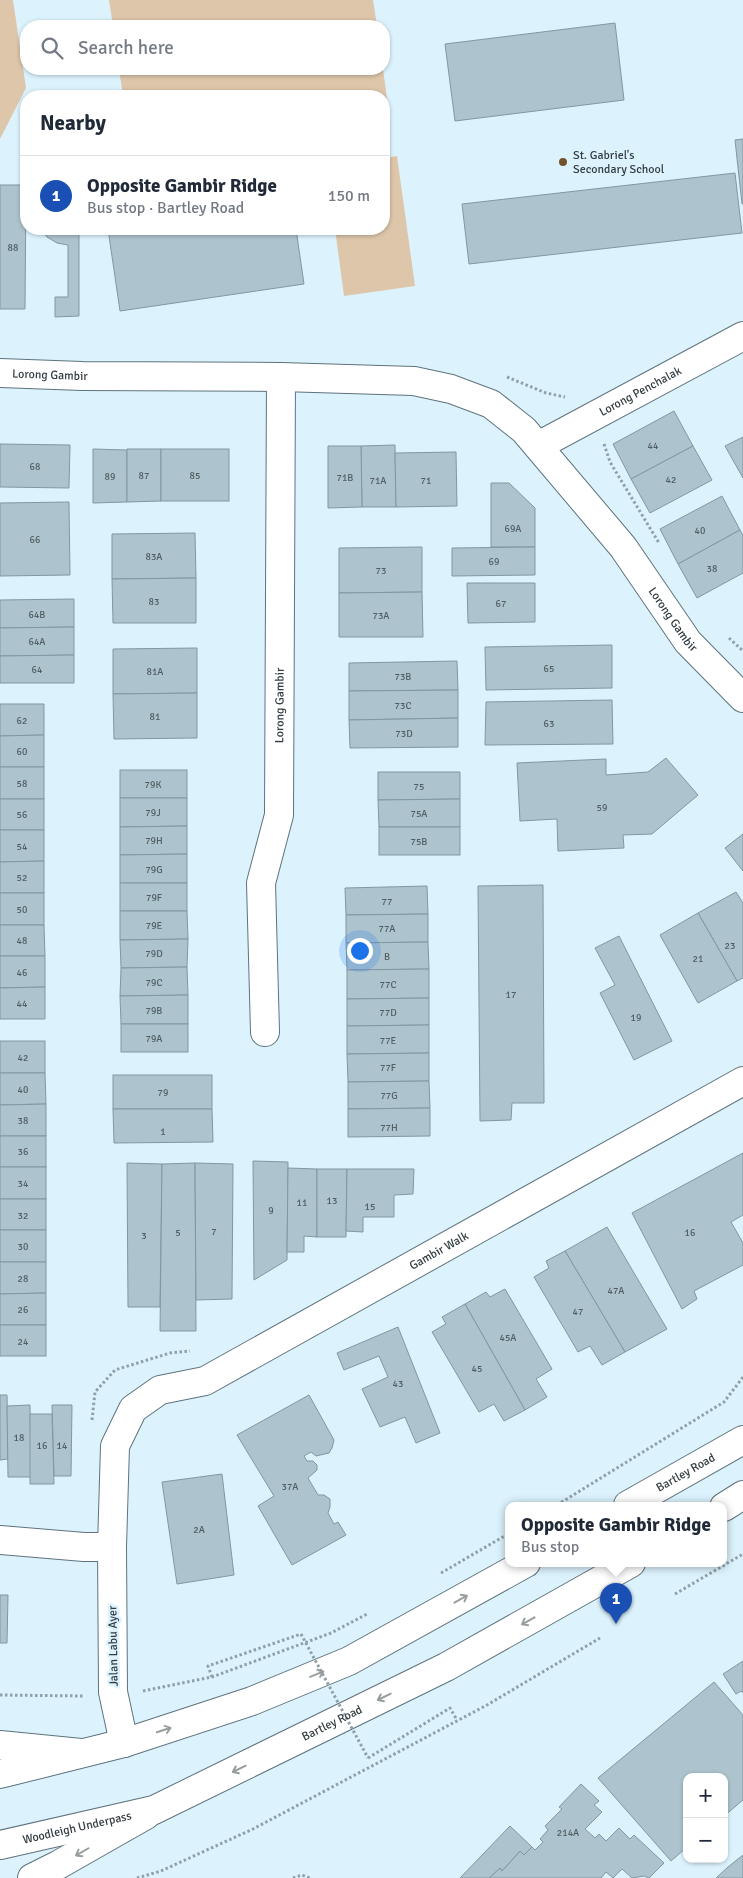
<!DOCTYPE html>
<meta charset="utf-8">
<style>
:root{--surface:#fff;--page:#f2f2f3;--text:#1f2937;--muted:#747a83;--line:#e0e1e3;--accent:#1a73e8}
body{margin:0;font-family:Signika,sans-serif;background:var(--page);color:var(--text)}
.controls{position:absolute;right:15px;bottom:15px;display:grid;overflow:hidden;border-radius:10px;box-shadow:0 1px 4px #0004}
.controls button{width:45px;height:45px;display:grid;place-items:center;padding:0;border:0;border-bottom:1px solid var(--line);background:var(--surface);color:var(--text);font:25px sans-serif}
.you{position:absolute;left:359px;top:950px;width:18px;height:18px;margin:-12px;border:4px solid #fff;border-radius:50%;background:#1a73e8;box-shadow:0 0 0 8px #1a73e833}
.badge{display:grid;place-items:center;width:32px;height:32px;border-radius:50%;background:var(--accent);color:#fff;font-size:16px;font-weight:700}
.pin{position:absolute;translate:-50% -41px;filter:drop-shadow(0 1px 2px #0008)}
.pin::after{content:'';position:absolute;top:26px;width:18px;height:15px;background:inherit;clip-path:polygon(0 0,100% 0,50% 100%)}
.popup{position:absolute;left:505px;top:1502px;width:222px;height:65px;box-sizing:border-box;display:grid;place-content:center;border-radius:10px;background:var(--surface);filter:drop-shadow(0 1px 4px #0005);font-size:16px;white-space:nowrap;color:var(--muted)}
.popup b{font-size:19px;color:var(--text)}
.popup::after{content:'';position:absolute;left:50%;top:100%;margin-left:-10px;border:10px solid transparent;border-top-color:var(--surface)}
.list{margin:0;padding:0;list-style:none}
h2{display:flex;justify-content:space-between;align-items:center;height:65px;margin:0;padding:0 20px;font-size:21px}
h2 small{font-size:16px;font-weight:400;color:var(--muted)}
.list li{display:grid;grid-template-columns:32px 1fr auto;gap:15px;align-items:center;box-sizing:border-box;height:80px;padding:0 20px;border-top:1px solid var(--line)}
.list b{display:block;font-size:19px;white-space:nowrap}
.list p{margin:0;font-size:16px;white-space:nowrap;color:var(--muted)}
.list em{font-size:16px;font-style:normal;color:var(--muted)}
.icon{flex:none;width:28px;height:28px;fill:none;stroke:currentColor;stroke-width:2;stroke-linecap:round;stroke-linejoin:round}
.map{position:relative;flex:none;width:743px;height:1878px;overflow:hidden}
.search{position:absolute;background:var(--surface);box-shadow:0 1px 4px #0004;left:20px;top:20px;width:370px;height:55px;display:flex;align-items:center;gap:12px;box-sizing:border-box;padding:0 18px;border-radius:20px;color:var(--muted);font-size:19px}
.panel{position:absolute;background:var(--surface);box-shadow:0 1px 4px #0004;left:20px;top:90px;width:370px;height:145px;border-radius:20px}
.map>svg:first-child{display:block}
</style>
<div class="map">
<svg width="743" height="1878" viewBox="0 0 743 1878">
<rect width="100%" height="100%" fill="#dcf3fe"/>
<g fill="#dec6aa">
<path d="M0 0H13L26 88 0 139Z"/>
<path d="M109 0H373L377 26H113Z"/>
<path d="M119 69H383L389 113 384 114V96H123Z"/>
<path d="M397 156 415 286 344 296 335 229H384V158Z"/>
</g>
<g fill="#adc4ce" stroke="#8197a1">
<path d="M615 23 624 100 455 121 445 44Z"/>
<path d="M743 139V204H742L735 140Z"/>
<path d="M735 173 742 233 469 264 462 204Z"/>
<path d="M0 185H26L25 309H0Z"/>
<path d="M41 229H79V316L55 317V297H68V245L57 243 47 237Z"/>
<path d="M108 229H296L304 284 120 311Z"/>
<path d="M674 411 693 446 631 479 613 444Z"/>
<path d="M743 437V478L725 446Z"/>
<path d="M0 444 70 445 69 488 0 487Z"/>
<path d="M395 445 396 507H362L361 446Z"/>
<path d="M328 446H361L362 507 328 508Z"/>
<path d="M693 446 712 480 650 513 631 479Z"/>
<path d="M93 449 127 450V502L93 503Z"/>
<path d="M127 449H161V501L127 502Z"/>
<rect x="161" y="449" width="68" height="52"/>
<path d="M456 452 457 506 396 507 395 453Z"/>
<path d="M491 483H509L535 508V547H491Z"/>
<path d="M722 496 740 530 678 564 660 529Z"/>
<path d="M69 502 70 575 0 576V503Z"/>
<path d="M740 530 743 535V573L697 598 678 564Z"/>
<path d="M195 533 196 578 112 579V534Z"/>
<path d="M422 547V592L339 593V548Z"/>
<path d="M535 547V575L452 576V548Z"/>
<path d="M196 578V623H113L112 579Z"/>
<path d="M467 583H535V622L468 623Z"/>
<path d="M422 592 423 637H339V593Z"/>
<path d="M74 599V627L0 628V600Z"/>
<path d="M74 627V655L0 656V628Z"/>
<path d="M612 645V688L486 690 485 647Z"/>
<path d="M197 648V693L113 694V649Z"/>
<path d="M74 655V683H0V656Z"/>
<path d="M457 661 458 690 349 691V663Z"/>
<path d="M458 690V718L349 720V691Z"/>
<path d="M197 693V738L114 739 113 694Z"/>
<path d="M612 700 613 744 485 745 486 702Z"/>
<path d="M0 704H44V735L0 736Z"/>
<path d="M458 718V747L350 748 349 720Z"/>
<path d="M44 735V767H0V736Z"/>
<path d="M666 758 698 795 652 834 623 835 624 848 558 851 557 819 520 821 517 763 606 759V775L648 772Z"/>
<rect x="0" y="767" width="44" height="32"/>
<rect x="120" y="770" width="67" height="28"/>
<path d="M378 772H460V799L378 800Z"/>
<path d="M120 798H187V826L120 827Z"/>
<rect x="0" y="799" width="44" height="31"/>
<path d="M460 799V827H379L378 800Z"/>
<path d="M187 826V854L120 855V827Z"/>
<rect x="379" y="827" width="81" height="28"/>
<path d="M0 830H44V861L0 862Z"/>
<path d="M743 834V871L725 848Z"/>
<path d="M187 854V883H120V855Z"/>
<path d="M44 861V893H0V862Z"/>
<rect x="120" y="883" width="67" height="28"/>
<path d="M543 885 544 1103H512L511 1120 480 1121 478 886Z"/>
<path d="M427 886 428 914 346 915 345 888Z"/>
<path d="M736 892 743 903V978L737 981 698 913Z"/>
<rect x="0" y="893" width="44" height="32"/>
<path d="M120 911H187L188 939 120 940Z"/>
<path d="M698 913 737 981 698 1003 660 935Z"/>
<path d="M428 914V942L346 943V915Z"/>
<path d="M0 925H44L45 956H0Z"/>
<path d="M619 936 672 1041 634 1060 600 993 615 985 595 948Z"/>
<path d="M188 939 187 967 121 968 120 940Z"/>
<path d="M428 942 429 969 347 970 346 943Z"/>
<path d="M0 956H45V987L0 988Z"/>
<path d="M187 967 188 995 120 996 121 968Z"/>
<path d="M429 969V998L347 999V970Z"/>
<path d="M45 987V1019H0V988Z"/>
<path d="M188 995V1024H121L120 996Z"/>
<path d="M429 998V1025L347 1026V999Z"/>
<rect x="121" y="1024" width="67" height="28"/>
<path d="M429 1025V1053L347 1054V1026Z"/>
<rect x="0" y="1041" width="45" height="32"/>
<path d="M429 1053V1081L348 1082 347 1054Z"/>
<path d="M0 1073H45L46 1104 0 1105Z"/>
<rect x="113" y="1075" width="99" height="34"/>
<path d="M429 1081 430 1108 348 1109V1082Z"/>
<path d="M46 1104V1136H0V1105Z"/>
<path d="M430 1108V1136L348 1137V1109Z"/>
<path d="M113 1109H212L213 1142 114 1143Z"/>
<rect x="0" y="1136" width="46" height="31"/>
<path d="M743 1153V1215L731 1222 743 1243V1265L694 1291 697 1299 682 1309 632 1213Z"/>
<path d="M253 1161 288 1162V1168L287 1260 254 1280Z"/>
<path d="M127 1163 162 1164 160 1307H128Z"/>
<path d="M195 1163 196 1331H160L162 1164Z"/>
<path d="M195 1163 233 1164 232 1299 196 1300Z"/>
<rect x="0" y="1167" width="46" height="32"/>
<path d="M288 1168 317 1169V1237L304 1236V1252H287Z"/>
<path d="M317 1169H347L346 1237H317Z"/>
<path d="M347 1169H414L413 1194 394 1195V1217H363V1232L346 1231Z"/>
<rect x="0" y="1199" width="46" height="31"/>
<path d="M607 1227 667 1329 625 1352 565 1251Z"/>
<rect x="0" y="1230" width="46" height="32"/>
<path d="M565 1251 625 1352 602 1365 590 1346 578 1352 534 1277 549 1268 546 1261Z"/>
<path d="M0 1262H46V1293L0 1294Z"/>
<path d="M505 1289 552 1369 536 1379 547 1397 525 1410 465 1304 486 1292 490 1297Z"/>
<path d="M46 1293V1325H0V1294Z"/>
<path d="M465 1304 525 1410 504 1421 494 1404 479 1412 432 1332 446 1324 442 1317Z"/>
<rect x="0" y="1325" width="46" height="31"/>
<path d="M398 1327 440 1433 416 1443 405 1417 380 1427 362 1389 388 1377 379 1356 344 1370 337 1353Z"/>
<path d="M0 1395H7L8 1459 0 1460Z"/>
<path d="M309 1395 334 1440 332 1448 329 1453 316 1456 311 1452 304 1456 307 1461H313L317 1465V1470L308 1478 318 1495H324L330 1499V1507L328 1513 334 1524 338 1522 346 1535 292 1565 258 1506 274 1496 237 1435Z"/>
<path d="M30 1405 31 1477H8L7 1406Z"/>
<path d="M52 1405H72L71 1476H54Z"/>
<path d="M30 1414H52L54 1484H30Z"/>
<path d="M222 1474 234 1575 177 1584 162 1482Z"/>
<path d="M0 1595H8L7 1643H0Z"/>
<path d="M743 1661V1693L741 1691 736 1694 723 1674Z"/>
<path d="M714 1682 743 1715V1800L724 1816V1777H687V1847L671 1861 598 1778Z"/>
<path d="M581 1784 599 1801 594 1805 602 1812 585 1829 595 1838 599 1834 606 1841 619 1828 630 1839 634 1835 664 1863 649 1878 644 1876 632 1878 622 1869 613 1878 606 1872 601 1878H489L500 1868 502 1871 520 1851 524 1855 532 1847 535 1850 543 1842 540 1839 548 1830 545 1826 562 1809 559 1807Z"/>
<path d="M510 1826 532 1847 524 1855 520 1851 502 1871 500 1868 489 1878H460Z"/>
<path d="M743 1855V1878H716L728 1867Z"/>
</g>
<g fill="none" stroke-linecap="round" stroke-linejoin="round">
<defs>
<g id="street">
<path id="s1" d="M0 373 82 376 281 377 414 381 451 389 491 404 524 430 623 547 688 642 743 698"/>
<path id="s2" d="M538 446 743 336"/>
<path id="s3" d="M265 1032 261 883 279 815 281 377"/>
<path d="M0 1540 84 1547H112"/>
<path id="s4" d="M124 1743 113 1692 112 1547 115 1446 133 1409 160 1390 205 1381 743 1081"/>
</g>
<g id="primary">
<path d="M0 1745 81 1753"/>
<path d="M32 1878 58 1865 146 1815"/>
</g>
<g id="highway">
<path id="s5" d="M628 1505 743 1440"/>
<path d="M724 1507 743 1495"/>
<path d="M0 1774 124 1743 252 1701 349 1661 526 1563"/>
<path id="s6" d="M0 1845 154 1810 446 1667 631 1563"/>
</g>
</defs>
<use href="#street" stroke="#5e737d" stroke-width="30"/>
<use href="#primary" stroke="#5e737d" stroke-width="30"/>
<use href="#highway" stroke="#5e737d" stroke-width="30"/>
<g stroke="#8fa0a8" stroke-width="3" stroke-dasharray="2.5 2.5" stroke-linecap="butt">
<path d="M507 377 546 393 565 397"/>
<path d="M604 444 610 462 659 543"/>
<path d="M729 638 743 651"/>
<path d="M92 1420 95 1392 115 1370 170 1353 190 1351"/>
<path d="M557 1505 724 1402 743 1377"/>
<path d="M441 1573 508 1534"/>
<path d="M675 1594 743 1554"/>
<path d="M212 1677 208 1666 301 1634"/>
<path d="M143 1691 212 1677 331 1633 367 1614"/>
<path d="M0 1695 84 1696"/>
<path d="M368 1758 450 1708 457 1720"/>
<path d="M137 1878 161 1871 253 1829 487 1705 600 1638"/>
<path d="M293 1878 302 1875 310 1878"/>
</g>
<use href="#street" stroke="#fff" stroke-width="28"/>
<use href="#primary" stroke="#fff" stroke-width="28"/>
<use href="#highway" stroke="#fff" stroke-width="28"/>
<path stroke="#8fa0a8" stroke-width="3" stroke-dasharray="2.5 2.5" stroke-linecap="butt" d="M301 1634 368 1758"/>
</g>
<defs><path id="oneway-shaft" d="M-6 0H5M1.5-3L5.5 0L1.5 3" fill="none" stroke-width="1.6" stroke-linecap="round" stroke-linejoin="round" transform="scale(1.25)"/></defs>
<g stroke="#989ea0">
<use href="#oneway-shaft" transform="translate(461 1599) rotate(-29)"/>
<use href="#oneway-shaft" transform="translate(528 1621) rotate(151)"/>
<use href="#oneway-shaft" transform="translate(317 1674) rotate(-22)"/>
<use href="#oneway-shaft" transform="translate(384 1697) rotate(154)"/>
<use href="#oneway-shaft" transform="translate(164 1730) rotate(-18)"/>
<use href="#oneway-shaft" transform="translate(239 1769) rotate(154)"/>
<use href="#oneway-shaft" transform="translate(82 1852) rotate(150)"/>
</g>
<circle fill="#725228" stroke="#dcf3fe" stroke-width="2" cx="563" cy="162" r="5"/>
<g text-anchor="middle" stroke-width="5" stroke-linejoin="round" paint-order="stroke">
<g font-size="10" fill="#515e64">
<text x="13" y="251">88</text>
<text x="653" y="449">44</text>
<text x="35" y="470">68</text>
<text x="144" y="479">87</text>
<text x="195" y="479">85</text>
<text x="110" y="480">89</text>
<text x="345" y="481">71B</text>
<text x="671" y="483">42</text>
<text x="378" y="484">71A</text>
<text x="426" y="484">71</text>
<text x="513" y="532">69A</text>
<text x="700" y="534">40</text>
<text x="35" y="543">66</text>
<text x="154" y="560">83A</text>
<text x="494" y="565">69</text>
<text x="712" y="572">38</text>
<text x="381" y="574">73</text>
<text x="154" y="605">83</text>
<text x="501" y="607">67</text>
<text x="37" y="618">64B</text>
<text x="381" y="619">73A</text>
<text x="37" y="645">64A</text>
<text x="549" y="672">65</text>
<text x="37" y="673">64</text>
<text x="155" y="675">81A</text>
<text x="403" y="680">73B</text>
<text x="403" y="709">73C</text>
<text x="155" y="720">81</text>
<text x="22" y="724">62</text>
<text x="549" y="727">63</text>
<text x="404" y="737">73D</text>
<text x="22" y="755">60</text>
<text x="22" y="787">58</text>
<text x="153" y="788">79K</text>
<text x="419" y="790">75</text>
<text x="602" y="811">59</text>
<text x="153" y="816">79J</text>
<text x="419" y="817">75A</text>
<text x="22" y="818">56</text>
<text x="154" y="844">79H</text>
<text x="419" y="845">75B</text>
<text x="22" y="850">54</text>
<text x="154" y="873">79G</text>
<text x="22" y="881">52</text>
<text x="154" y="901">79F</text>
<text x="387" y="905">77</text>
<text x="22" y="913">50</text>
<text x="154" y="929">79E</text>
<text x="387" y="932">77A</text>
<text x="22" y="944">48</text>
<text x="730" y="949">23</text>
<text x="154" y="957">79D</text>
<text x="387" y="960">B</text>
<text x="698" y="962">21</text>
<text x="22" y="976">46</text>
<text x="154" y="986">79C</text>
<text x="388" y="988">77C</text>
<text x="511" y="998">17</text>
<text x="22" y="1007">44</text>
<text x="154" y="1014">79B</text>
<text x="388" y="1016">77D</text>
<text x="636" y="1021">19</text>
<text x="154" y="1042">79A</text>
<text x="388" y="1044">77E</text>
<text x="23" y="1061">42</text>
<text x="388" y="1071">77F</text>
<text x="23" y="1093">40</text>
<text x="163" y="1096">79</text>
<text x="389" y="1099">77G</text>
<text x="23" y="1124">38</text>
<text x="389" y="1131">77H</text>
<text x="163" y="1135">1</text>
<text x="23" y="1155">36</text>
<text x="23" y="1187">34</text>
<text x="332" y="1204">13</text>
<text x="302" y="1206">11</text>
<text x="370" y="1210">15</text>
<text x="271" y="1214">9</text>
<text x="23" y="1219">32</text>
<text x="214" y="1235">7</text>
<text x="178" y="1236">5</text>
<text x="690" y="1236">16</text>
<text x="144" y="1239">3</text>
<text x="23" y="1250">30</text>
<text x="23" y="1282">28</text>
<text x="616" y="1294">47A</text>
<text x="23" y="1313">26</text>
<text x="578" y="1315">47</text>
<text x="508" y="1341">45A</text>
<text x="23" y="1345">24</text>
<text x="477" y="1372">45</text>
<text x="398" y="1387">43</text>
<text x="19" y="1441">18</text>
<text x="42" y="1449">16</text>
<text x="62" y="1449">14</text>
<text x="290" y="1490">37A</text>
<text x="199" y="1533">2A</text>
<text x="568" y="1836">214A</text>
</g>
<g font-size="12" fill="#323c40" stroke="#dcf3fe" text-anchor="start">
<text x="573" y="159">St. Gabriel's<tspan x="573" dy="14">Secondary School</tspan></text>
</g>
<g font-size="12" fill="#323c40" stroke="#dcf3fe">
<text dy="4" stroke="none"><textPath href="#s1" startOffset="50">Lorong Gambir</textPath></text>
<text dy="4" stroke="none"><textPath href="#s2" startOffset="116">Lorong Penchalak</textPath></text>
<text dy="4" stroke="none"><textPath href="#s1" startOffset="778">Lorong Gambir</textPath></text>
<text dy="4" stroke="none"><textPath href="#s3" startOffset="329">Lorong Gambir</textPath></text>
<text dy="4" stroke="none"><textPath href="#s4" startOffset="686">Gambir Walk</textPath></text>
<text dy="4" stroke="none"><textPath href="#s5" startOffset="66">Bartley Road</textPath></text>
<text transform="translate(113 1646) rotate(-91)" y="4">Jalan Labu Ayer</text>
<text dy="4" stroke="none"><textPath href="#s6" startOffset="356">Bartley Road</textPath></text>
<text dy="4" stroke="none"><textPath href="#s6" startOffset="79">Woodleigh Underpass</textPath></text>
</g>
</g>
</svg>
<div class="controls">
<button>+</button>
<button>−</button>
</div>
<div class="you"></div>
<div class="pin badge" style="left:616px;top:1624px;background:#1a4fb4">1</div>
<div class="popup"><b>Opposite Gambir Ridge</b>Bus stop</div>
<div class="search"><svg class="icon" aria-label="search" viewBox="0 0 24 24"><circle cx="10" cy="10" r="6"/><path d="M15 15l6 6"/></svg>Search here</div>
<section class="panel">
<h2>Nearby<small></small></h2>
<ul class="list">
<li><span class="badge" style="background:#1a4fb4">1</span><div><b>Opposite Gambir Ridge</b><p>Bus stop · Bartley Road</p></div><em>150 m</em></li>
</ul>
</section>
</div>
